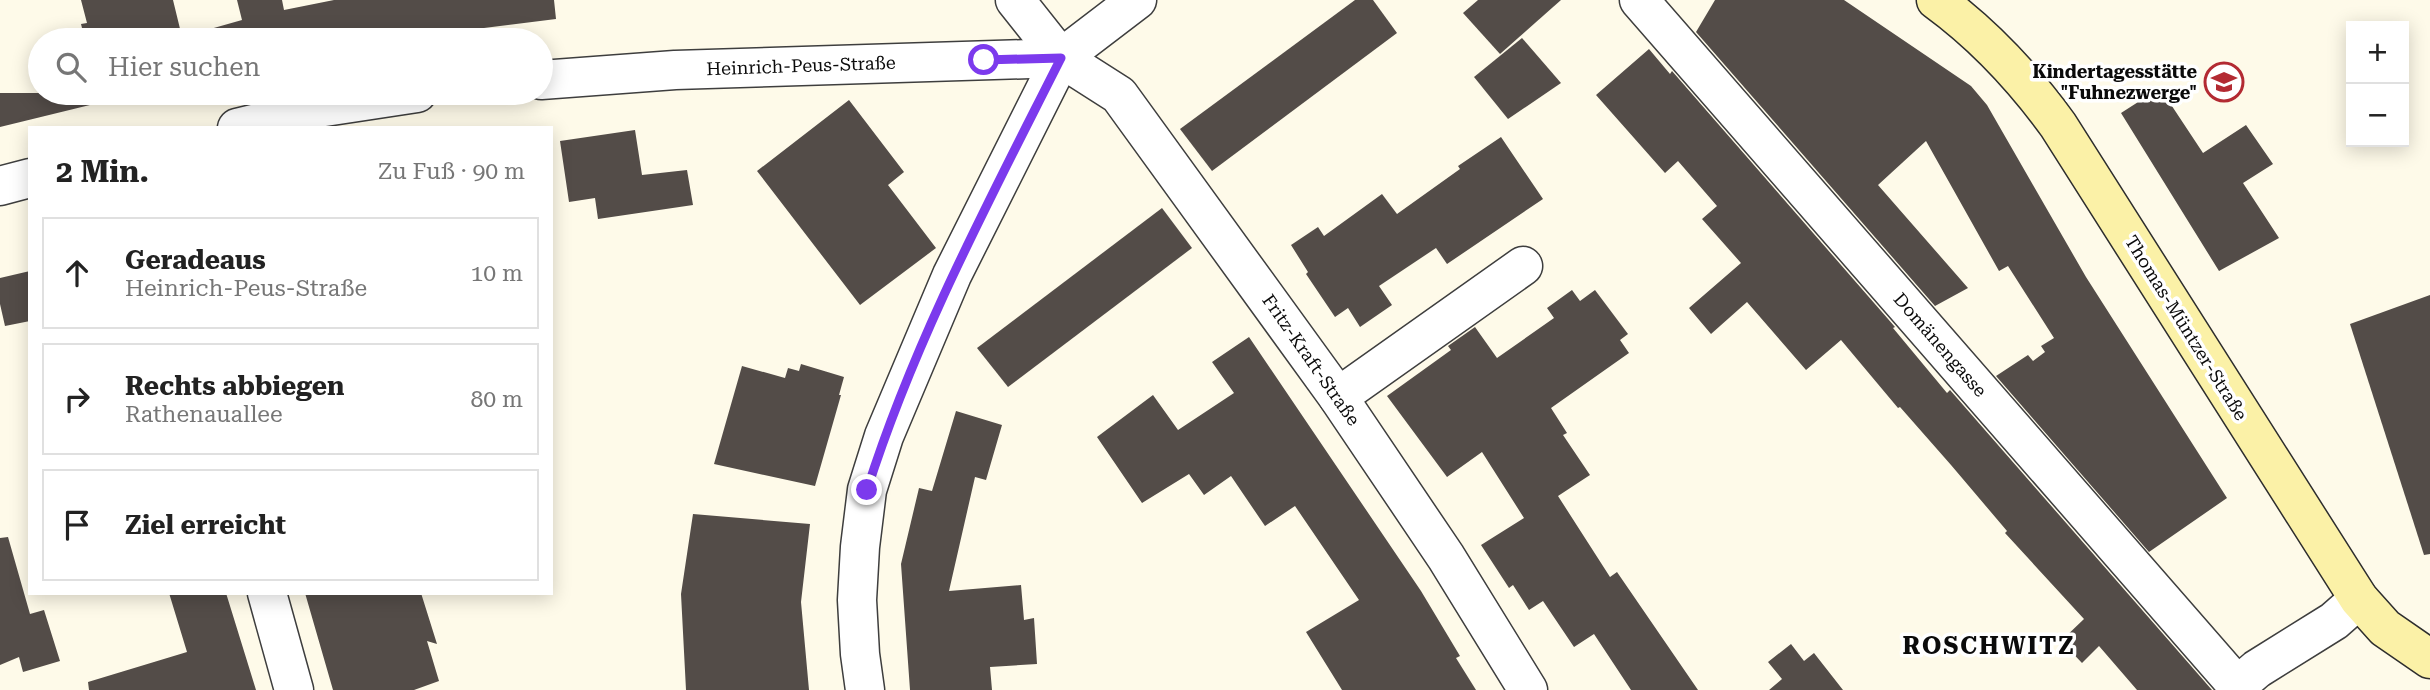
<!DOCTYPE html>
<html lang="de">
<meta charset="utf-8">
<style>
:root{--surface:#fff;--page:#f6f6f6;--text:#222;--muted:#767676;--line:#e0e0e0}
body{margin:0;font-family:"Roboto Serif",serif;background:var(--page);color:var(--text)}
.controls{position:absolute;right:21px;top:21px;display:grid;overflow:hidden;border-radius:0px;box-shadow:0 4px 18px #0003}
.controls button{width:63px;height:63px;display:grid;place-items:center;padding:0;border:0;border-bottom:2px solid var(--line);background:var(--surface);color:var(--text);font:35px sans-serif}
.stop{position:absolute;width:21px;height:21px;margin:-16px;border:5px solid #7c3aed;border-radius:50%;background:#fff}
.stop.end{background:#7c3aed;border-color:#fff;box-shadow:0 2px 7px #0008}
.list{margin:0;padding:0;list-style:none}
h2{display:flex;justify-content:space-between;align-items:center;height:91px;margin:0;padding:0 28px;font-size:30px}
h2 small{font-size:23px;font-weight:400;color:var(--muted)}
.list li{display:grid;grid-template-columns:46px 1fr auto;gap:21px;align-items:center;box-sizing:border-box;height:112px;margin:0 14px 14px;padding:0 14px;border:2px solid var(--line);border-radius:0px}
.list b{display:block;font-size:26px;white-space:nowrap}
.list p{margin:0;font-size:23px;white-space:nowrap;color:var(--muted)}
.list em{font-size:23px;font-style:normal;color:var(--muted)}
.icon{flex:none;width:38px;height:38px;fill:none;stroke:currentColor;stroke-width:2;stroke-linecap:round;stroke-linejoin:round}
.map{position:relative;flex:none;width:2430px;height:690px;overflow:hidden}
.search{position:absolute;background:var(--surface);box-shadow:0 4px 18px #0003;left:28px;top:28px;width:525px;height:77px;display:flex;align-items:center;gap:18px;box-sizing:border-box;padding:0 24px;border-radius:38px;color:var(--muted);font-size:26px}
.panel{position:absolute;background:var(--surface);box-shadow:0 4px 18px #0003;left:28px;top:126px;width:525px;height:469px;border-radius:0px}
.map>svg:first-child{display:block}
</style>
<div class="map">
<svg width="2430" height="690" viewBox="0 0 2430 690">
<rect width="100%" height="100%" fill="#fefae9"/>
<g fill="#534c48">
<path d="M81 0H173L182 37 242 20 237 0H282L284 10 334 0H554L556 19 388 40H85L81 24 87 23Z"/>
<path d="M1355 0H1373L1397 33 1212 171 1180 129Z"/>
<path d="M1478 0H1561L1500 54 1463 13Z"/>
<path d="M1715 0H1844L1971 86 1987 105 2086 277 2227 498 2149 552 1996 376 2028 355 2033 361 2045 352 2041 346 2054 338 2008 266 1999 271 1926 141 1878 185 1968 288 1935 306 1696 32Z"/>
<path d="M1522 38 1561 83 1508 119 1474 77Z"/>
<path d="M1649 49 1670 74 1672 71 1895 327 1893 328 1947 393 1950 390 2212 690H2137L2099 646 2082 663 2061 641 2084 619 2005 533 2007 531 1951 465 1900 407 1898 408 1841 340 1806 370 1747 302 1711 334 1689 308 1741 263 1702 219 1717 206 1678 161 1665 173 1596 95Z"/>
<path d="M2160 88 2203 153 2246 125 2273 164 2243 183 2279 238 2219 271 2121 113Z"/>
<path d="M0 93H93L94 104 0 127Z"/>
<path d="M98 93H141L100 103Z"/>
<path d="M849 100 904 172 888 185 936 248 860 305 757 171Z"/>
<path d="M635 130 642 175 687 170 693 205 598 219 595 198 569 202 560 141Z"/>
<path d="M1501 137 1543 199 1447 264 1436 248 1379 286 1392 305 1360 327 1348 308 1335 317 1306 274 1308 272 1291 245 1318 227 1324 236 1382 194 1397 214 1460 169 1458 166Z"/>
<path d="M1162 208 1192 248 1008 387 977 348Z"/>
<path d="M30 271V321L5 326 0 304V278Z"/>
<path d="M1572 290 1580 301 1595 290 1628 334 1620 340 1629 353 1551 408 1567 433 1563 435 1590 475 1558 496 1610 577 1617 572 1698 690H1631L1594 634 1574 647 1543 601 1529 610 1513 585 1509 588 1481 545 1524 518 1482 452 1447 477 1387 396 1451 350 1448 346 1475 327 1497 358 1554 318 1547 308Z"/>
<path d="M2430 295V554L2424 555 2350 324Z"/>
<path d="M1249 337 1421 591 1460 656 1456 658 1476 690H1342L1306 632 1359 600 1295 506 1265 526 1231 476 1204 495 1189 474 1142 503 1097 437 1153 395 1178 430 1234 393 1212 362Z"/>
<path d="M801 364 844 377 839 395H841L815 486 714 464 742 366 785 378 788 368 799 371Z"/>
<path d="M956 411 1002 425 986 480 975 477 949 591 1021 585 1024 620 1034 618 1037 664 990 667 992 690H910L901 564 919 488 932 491Z"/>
<path d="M693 514 810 524 801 602 809 690H686L681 594Z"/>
<path d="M8 537 30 614 44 610 60 661 23 672 19 657 0 665V538Z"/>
<path d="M169 593H226L256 690H89L88 682 187 652Z"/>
<path d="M305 593H421L437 644 427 641 439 681 414 690H333Z"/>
<path d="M1791 644 1804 661 1814 653 1843 690H1769L1782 679 1768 662Z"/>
</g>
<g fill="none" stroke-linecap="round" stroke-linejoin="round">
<defs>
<g id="minor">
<path d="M1015 0 1061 58 1119 95 1338 397 1446 557 1528 690"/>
<path d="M1639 0 2241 690"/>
<path d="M541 80 675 70 1061 58"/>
<path d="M237 128 318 108 417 93"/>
<path d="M0 186 30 178"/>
<path d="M1338 397 1523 266"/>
<path d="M267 593 294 690"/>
<path d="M2237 686 2257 669 2334 621 2359 599"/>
<path d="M865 690 860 654 857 600 860 547 867 490 884 436 952 275 1061 58 1137 0"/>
</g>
<path id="secondary" d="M1936 0C1984 35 2023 77 2058 125L2359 599 2385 628 2430 659"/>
</defs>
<use href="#minor" stroke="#3e3e3e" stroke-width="41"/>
<use href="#secondary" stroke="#2d2d2d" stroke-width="41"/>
<use href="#minor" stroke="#fff" stroke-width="38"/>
<use href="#secondary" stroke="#fbf1a7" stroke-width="38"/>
</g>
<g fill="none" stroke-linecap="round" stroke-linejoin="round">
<path stroke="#7c3aed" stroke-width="9" d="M867 490C915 339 990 199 1061 58L984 60"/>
</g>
<defs>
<symbol id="school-ring" viewBox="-11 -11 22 22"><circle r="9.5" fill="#fff" stroke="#b32a32" stroke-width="1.5"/><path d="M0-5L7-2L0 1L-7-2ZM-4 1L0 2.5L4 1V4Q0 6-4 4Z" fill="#b32a32"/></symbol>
</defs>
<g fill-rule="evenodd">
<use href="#school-ring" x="2202" y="60" width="44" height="44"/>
</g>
<g text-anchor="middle" stroke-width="7" stroke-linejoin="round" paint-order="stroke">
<g font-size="18" fill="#0b0b0b" stroke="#fff">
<text transform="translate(801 66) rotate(-2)" y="6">Heinrich-Peus-Straße</text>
<text transform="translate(2186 328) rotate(58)" y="6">Thomas-Müntzer-Straße</text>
<text transform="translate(1940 345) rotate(49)" y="6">Domänengasse</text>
<text transform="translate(1311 360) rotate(55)" y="6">Fritz-Kraft-Straße</text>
</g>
<g font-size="18" font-weight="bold" fill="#0b0b0b" stroke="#fff" text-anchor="end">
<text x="2197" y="78">Kindertagesstätte<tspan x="2197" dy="21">"Fuhnezwerge"</tspan></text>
</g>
<g font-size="24" font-weight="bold" letter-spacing="2" fill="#0b0b0b" stroke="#fff">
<text x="1989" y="654">ROSCHWITZ</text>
</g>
</g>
</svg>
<div class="controls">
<button>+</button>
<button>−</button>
</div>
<div class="stop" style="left:984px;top:60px"></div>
<div class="stop end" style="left:867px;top:490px"></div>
<div class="search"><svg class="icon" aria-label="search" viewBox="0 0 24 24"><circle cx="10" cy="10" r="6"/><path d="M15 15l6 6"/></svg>Hier suchen</div>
<section class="panel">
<h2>2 Min.<small>Zu Fuß · 90 m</small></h2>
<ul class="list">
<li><svg class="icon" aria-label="ahead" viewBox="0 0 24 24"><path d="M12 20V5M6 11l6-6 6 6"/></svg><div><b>Geradeaus</b><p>Heinrich-Peus-Straße</p></div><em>10 m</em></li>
<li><svg class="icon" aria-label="right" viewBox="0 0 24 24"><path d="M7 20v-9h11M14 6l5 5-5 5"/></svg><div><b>Rechts abbiegen</b><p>Rathenauallee</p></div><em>80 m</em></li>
<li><svg class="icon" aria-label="arrive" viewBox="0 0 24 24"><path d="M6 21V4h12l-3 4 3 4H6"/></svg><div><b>Ziel erreicht</b></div></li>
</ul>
</section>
</div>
